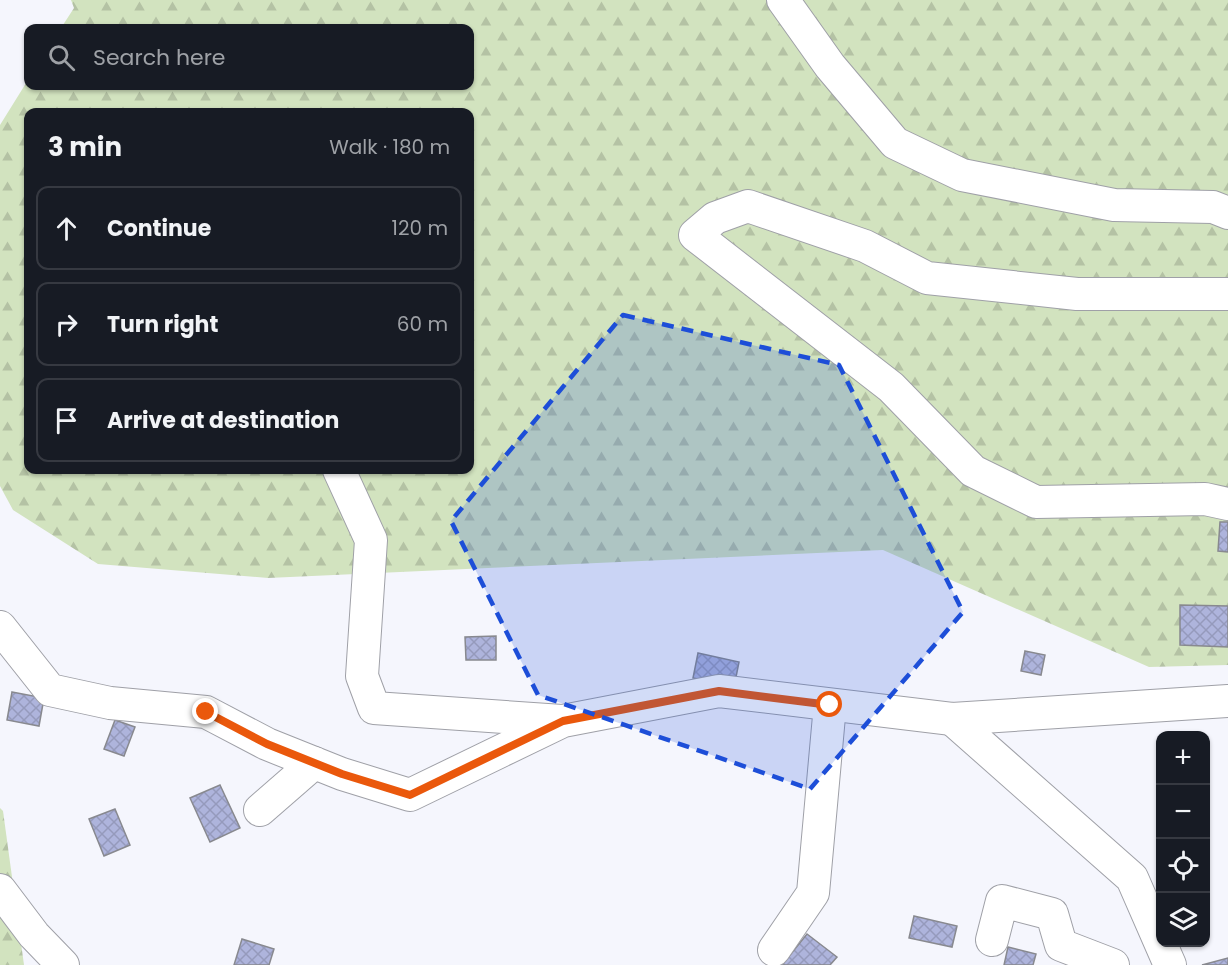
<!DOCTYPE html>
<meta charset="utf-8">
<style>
:root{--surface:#171b24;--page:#242831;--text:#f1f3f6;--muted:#9ea1a6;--line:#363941}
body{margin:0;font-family:Poppins,sans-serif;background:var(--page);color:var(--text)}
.controls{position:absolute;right:18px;bottom:18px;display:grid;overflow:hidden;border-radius:12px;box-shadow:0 2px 4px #0004}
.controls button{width:54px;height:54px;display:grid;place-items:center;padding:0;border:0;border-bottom:2px solid var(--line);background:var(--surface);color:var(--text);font:30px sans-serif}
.stop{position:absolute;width:18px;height:18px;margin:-14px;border:4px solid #ea580c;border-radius:50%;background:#fff}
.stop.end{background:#ea580c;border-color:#fff;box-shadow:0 2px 6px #0008}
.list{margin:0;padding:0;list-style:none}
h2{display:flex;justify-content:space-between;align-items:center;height:78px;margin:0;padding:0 24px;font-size:26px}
h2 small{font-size:20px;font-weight:400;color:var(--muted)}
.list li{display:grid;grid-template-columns:39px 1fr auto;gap:18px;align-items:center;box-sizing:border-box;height:84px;margin:0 12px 12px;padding:0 12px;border:2px solid var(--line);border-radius:12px}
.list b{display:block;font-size:22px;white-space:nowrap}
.list em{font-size:20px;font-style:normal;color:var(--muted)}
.icon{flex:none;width:33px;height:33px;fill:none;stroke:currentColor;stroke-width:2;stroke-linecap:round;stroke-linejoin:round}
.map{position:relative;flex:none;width:1228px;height:965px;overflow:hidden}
.search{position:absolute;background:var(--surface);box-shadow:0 2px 4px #0004;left:24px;top:24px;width:450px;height:66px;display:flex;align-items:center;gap:15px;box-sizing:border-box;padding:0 21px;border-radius:12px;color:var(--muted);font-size:22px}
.panel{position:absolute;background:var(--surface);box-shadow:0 2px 4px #0004;left:24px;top:108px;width:450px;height:366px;border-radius:12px}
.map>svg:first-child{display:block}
</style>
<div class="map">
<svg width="1228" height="965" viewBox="0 0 1228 965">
<defs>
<pattern id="forest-firs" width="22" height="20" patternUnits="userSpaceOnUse" patternTransform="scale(1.5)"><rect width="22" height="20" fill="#d2e3bf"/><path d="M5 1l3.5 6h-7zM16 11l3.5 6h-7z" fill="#b4c2a4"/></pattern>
<pattern id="building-cross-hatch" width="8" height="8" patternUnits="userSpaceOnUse" patternTransform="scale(1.5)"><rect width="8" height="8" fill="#aeb4dc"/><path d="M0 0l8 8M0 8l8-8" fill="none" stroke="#959abc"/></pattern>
</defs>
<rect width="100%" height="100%" fill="#f5f6fd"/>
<g fill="url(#forest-firs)" fill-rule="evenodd">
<path d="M71 0H1228V665L1149 667 883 550 268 578 98 564 13 510 0 486V125L28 80V86H470V28H61L74 8ZM28 112H470V470H28Z"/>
<path d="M0 808 3 811 24 965H0Z"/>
</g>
<g fill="url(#building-cross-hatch)" stroke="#88898f" stroke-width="1.5">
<path d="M1220 522H1228V552L1218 551Z"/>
<path d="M1180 605 1228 606V647L1180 645Z"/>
<path d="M496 636V660H466L465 637Z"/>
<path d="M1025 651 1045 655 1041 675 1021 671Z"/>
<path d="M698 653 739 662 734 687 693 678Z"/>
<path d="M12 692 44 698 39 726 7 720Z"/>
<path d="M115 720 135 727 124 756 104 749Z"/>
<path d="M220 785 240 828 210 842 190 798Z"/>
<path d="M115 809 130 845 104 856 89 819Z"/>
<path d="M914 916 957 926 952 947 909 938Z"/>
<path d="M807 934 837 957 830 965H782Z"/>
<path d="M242 939 274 949 269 965H234Z"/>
<path d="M1008 947 1036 954 1033 965H1004Z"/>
<path d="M1228 958V965H1202Z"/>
</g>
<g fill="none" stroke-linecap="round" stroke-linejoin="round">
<defs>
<g id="minor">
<path d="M783 0 830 66 895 143 962 175 1114 205 1213 207 1228 213"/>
<path d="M1228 294H1077L927 278 865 246 748 206 715 218 695 235 891 387 973 471 1036 502 1205 499 1228 504"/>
<path d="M339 470 371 540 362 676 374 708 562 721"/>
<path d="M0 627 50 690 110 703 206 712 267 744 342 774 410 795 563 721 719 691 952 719"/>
<path d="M260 810 314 763"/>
<path d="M0 890 34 935 63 965"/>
<path d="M992 940 1002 901 1052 914 1061 945 1113 965"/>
<path d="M774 950 813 893 830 705"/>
<path d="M1170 965 1132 878 952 719 1228 701"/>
</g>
</defs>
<use href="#minor" stroke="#9fa0a7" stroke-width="34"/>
<use href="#minor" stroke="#fff" stroke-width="32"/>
</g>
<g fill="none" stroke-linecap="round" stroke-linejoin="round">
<path stroke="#ea580c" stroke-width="8" d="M206 712 267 744 342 774 410 795 563 721 719 691 830 705"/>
</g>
<path fill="#1d4ed8" fill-opacity="0.2" stroke="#1d4ed8" stroke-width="4.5" stroke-dasharray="12 8" stroke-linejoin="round" d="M623 315 839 365 963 612 810 789 538 695 451 521Z"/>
</svg>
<div class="controls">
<button>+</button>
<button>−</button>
<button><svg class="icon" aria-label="locate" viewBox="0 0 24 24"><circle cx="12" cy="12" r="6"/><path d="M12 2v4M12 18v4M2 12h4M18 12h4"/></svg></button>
<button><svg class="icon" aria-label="layers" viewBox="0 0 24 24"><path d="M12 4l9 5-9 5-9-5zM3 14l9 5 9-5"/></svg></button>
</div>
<div class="stop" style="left:830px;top:705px"></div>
<div class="stop end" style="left:206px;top:712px"></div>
<div class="search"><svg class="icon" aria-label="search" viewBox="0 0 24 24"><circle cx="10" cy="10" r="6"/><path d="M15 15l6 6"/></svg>Search here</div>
<section class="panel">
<h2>3 min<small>Walk · 180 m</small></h2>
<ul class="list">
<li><svg class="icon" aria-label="ahead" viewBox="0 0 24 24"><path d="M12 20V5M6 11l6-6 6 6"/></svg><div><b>Continue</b></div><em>120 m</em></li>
<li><svg class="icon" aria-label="right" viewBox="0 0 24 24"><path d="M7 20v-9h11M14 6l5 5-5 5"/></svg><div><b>Turn right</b></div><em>60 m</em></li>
<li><svg class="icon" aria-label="arrive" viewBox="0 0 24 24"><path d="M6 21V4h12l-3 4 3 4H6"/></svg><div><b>Arrive at destination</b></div></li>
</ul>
</section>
</div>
